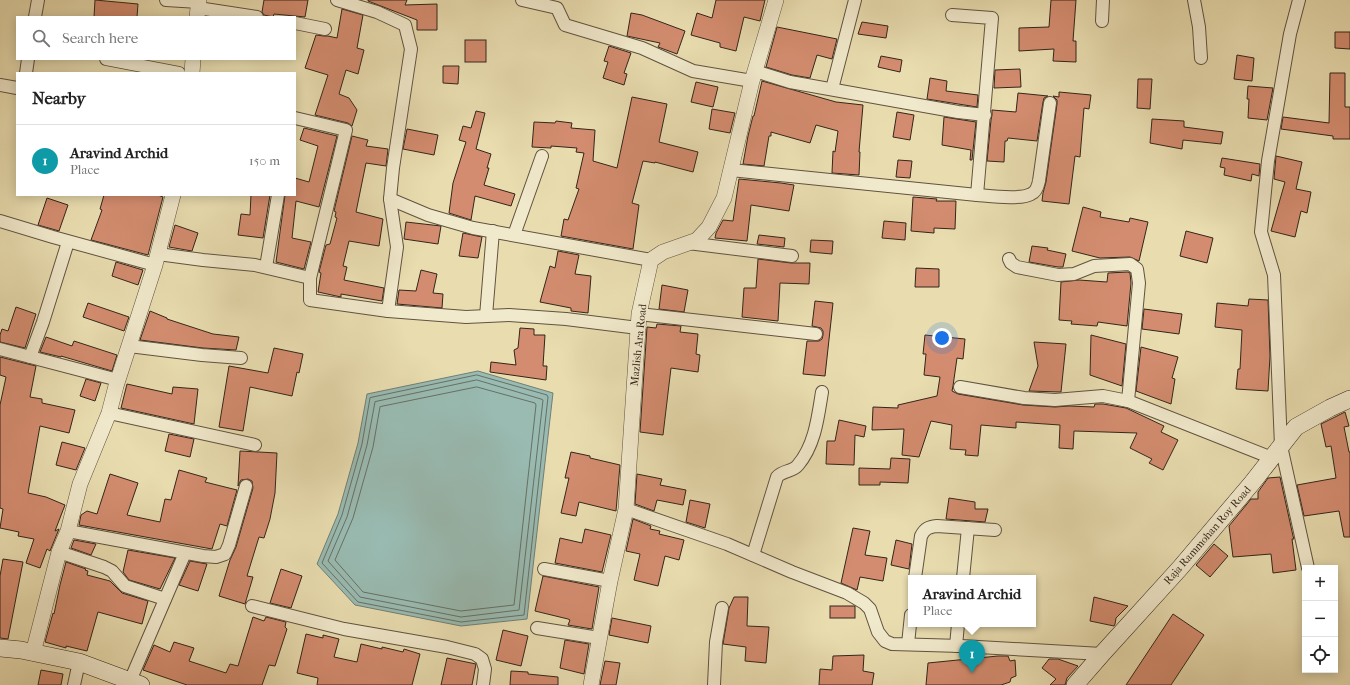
<!DOCTYPE html>
<meta charset="utf-8">
<style>
:root{--surface:#fff;--page:#f2f2f2;--text:#222;--muted:#767676;--line:#e0e0e0;--accent:#d93025}
body{margin:0;font-family:"IM FELL French Canon",serif;background:var(--page);color:var(--text)}
.controls{position:absolute;right:12px;bottom:12px;display:grid;overflow:hidden;border-radius:0px;box-shadow:0 2px 10px #0003}
.controls button{width:36px;height:36px;display:grid;place-items:center;padding:0;border:0;border-bottom:1px solid var(--line);background:var(--surface);color:var(--text);font:20px sans-serif}
.you{position:absolute;left:942px;top:338px;width:14px;height:14px;margin:-10px;border:3px solid #fff;border-radius:50%;background:#1a73e8;box-shadow:0 0 0 6px #1a73e833}
.badge{display:grid;place-items:center;width:26px;height:26px;border-radius:50%;background:var(--accent);color:#fff;font-size:13px;font-weight:700}
.pin{position:absolute;translate:-50% -33px;filter:drop-shadow(0 1px 2px #0008)}
.pin::after{content:'';position:absolute;top:21px;width:14px;height:12px;background:inherit;clip-path:polygon(0 0,100% 0,50% 100%)}
.popup{position:absolute;left:908px;top:575px;width:128px;height:52px;box-sizing:border-box;display:grid;place-content:center;border-radius:0px;background:var(--surface);filter:drop-shadow(0 1px 3px #0005);font-size:13px;white-space:nowrap;color:var(--muted)}
.popup b{font-size:15px;color:var(--text)}
.popup::after{content:'';position:absolute;left:50%;top:100%;margin-left:-8px;border:8px solid transparent;border-top-color:var(--surface)}
.list{margin:0;padding:0;list-style:none}
h2{display:flex;justify-content:space-between;align-items:center;height:52px;margin:0;padding:0 16px;font-size:17px}
h2 small{font-size:13px;font-weight:400;color:var(--muted)}
.list li{display:grid;grid-template-columns:26px 1fr auto;gap:12px;align-items:center;box-sizing:border-box;height:72px;padding:0 16px;border-top:1px solid var(--line)}
.list b{display:block;font-size:15px;white-space:nowrap}
.list p{margin:0;font-size:13px;white-space:nowrap;color:var(--muted)}
.list em{font-size:13px;font-style:normal;color:var(--muted)}
.icon{flex:none;width:22px;height:22px;fill:none;stroke:currentColor;stroke-width:2;stroke-linecap:round;stroke-linejoin:round}
.map{position:relative;flex:none;width:1350px;height:685px;overflow:hidden}
.search{position:absolute;background:var(--surface);box-shadow:0 2px 10px #0003;left:16px;top:16px;width:280px;height:44px;display:flex;align-items:center;gap:10px;box-sizing:border-box;padding:0 14px;border-radius:0px;color:var(--muted);font-size:15px}
.panel{position:absolute;background:var(--surface);box-shadow:0 2px 10px #0003;left:16px;top:72px;width:280px;height:124px;border-radius:0px}
.map>svg:first-child{display:block}
</style>
<div class="map">
<svg width="1350" height="685" viewBox="0 0 1350 685">
<rect width="100%" height="100%" fill="#e9ddb0"/>
<filter id="stains"><feTurbulence type="fractalNoise" baseFrequency=".005" numOctaves="4"/><feColorMatrix values="0 0 0 0 .2 0 0 0 0 .09 0 0 0 0 .02 0 0 0 .5 -.17"/></filter>
<radialGradient id="worn" r=".72"><stop offset=".6" stop-color="#630" stop-opacity="0"/><stop offset="1" stop-color="#630" stop-opacity=".3"/></radialGradient>
<path fill="#99bbb2" stroke="#707f75" d="M478 371 553 393 527 619 461 626 355 605 317 564 338 514 358 443 367 394Z"/>
<g fill="none" stroke-linecap="round" stroke-linejoin="round">
<g stroke="#667066" stroke-width="1">
<path d="M477 375 547 395 548 397 524 615 461 622 358 602 322 563 342 515 362 444 370 398Z"/>
<path d="M477 380 541 399 543 400 519 610 461 617 360 597 328 561 347 517 367 445 375 402Z"/>
<path d="M477 387 535 403 536 405 514 605 461 611 363 592 335 560 353 518 373 447 380 407Z"/>
</g>
</g>
<g fill="#d38c6f" stroke="#33251a">
<path d="M95 0 138 4 137 17H94Z"/>
<path d="M264 0H308L305 17 274 14 273 17 264 15 262 12Z"/>
<path d="M368 0H407L405 5 437 4V30H417V20L368 1Z"/>
<path d="M716 0H765L760 21 744 17 736 51 720 47V43L691 35 697 13 712 18Z"/>
<path d="M1051 0H1076L1073 41H1076V62L1053 61 1054 49 1019 51V28L1049 27Z"/>
<path d="M342 9 363 15 357 48 364 50 358 74 346 70 339 94 349 98 357 110 352 126 348 123 315 115 328 75 305 68 316 35 324 36H328L337 38Z"/>
<path d="M631 13 642 15 685 31 677 54 658 47 660 43 627 36Z"/>
<path d="M862 22 888 26 886 38 858 34Z"/>
<path d="M777 27 837 39 832 59 817 55 810 78 792 75 766 67Z"/>
<path d="M1335 32H1350V49L1335 48Z"/>
<rect x="465" y="40" width="21" height="22"/>
<path d="M609 46 631 53 624 73 627 74 624 85 603 78 608 62 604 61Z"/>
<path d="M1237 55 1254 58 1252 81 1234 79Z"/>
<path d="M881 56 902 60 900 72 878 67Z"/>
<path d="M443 66H459L458 84 443 83Z"/>
<path d="M1020 69 1021 87 994 88 995 70Z"/>
<path d="M1330 73H1345V107H1350V139H1333V136L1281 129 1283 117 1329 123Z"/>
<path d="M930 78 947 81 946 91 978 95 977 107 927 99Z"/>
<path d="M1138 79H1152L1150 109 1137 108Z"/>
<path d="M762 81 836 102 863 105 859 152H860L859 175 832 173 833 151 835 152 838 131 816 125 810 143 771 132V136H769L764 166 743 164 748 136 753 116H754Z"/>
<path d="M696 82 718 87 713 107 691 102Z"/>
<path d="M1248 86 1273 88 1267 120 1248 118 1249 99H1247Z"/>
<path d="M1059 92 1091 95 1089 109 1084 108 1080 157 1075 156 1069 204 1042 201 1043 193 1046 182 1057 104V100L1053 96 1059 97Z"/>
<path d="M1018 93 1048 96 1044 98 1043 102 1037 141 1008 138 1007 141H1005L1004 162 987 161 991 120 992 115V110L1016 112Z"/>
<path d="M632 97 667 104 659 142 698 152 693 172 655 162V163L643 161 632 203 639 205 633 249 561 236 564 219 568 220 579 189 576 188 584 153 576 152 577 148 551 146V148L532 147 534 122 555 123 556 121 572 123 571 128 595 130 593 161 617 168Z"/>
<path d="M712 109 735 113 730 133 709 129Z"/>
<path d="M476 111 485 113 476 149 491 154 487 168H489L484 185 515 194 511 206 475 196 471 220 449 213 453 183 466 142 459 140 463 126 471 128Z"/>
<path d="M897 112 914 115 910 140 893 137Z"/>
<path d="M944 117 976 122 972 160H970L971 150 942 145Z"/>
<path d="M1152 119 1184 121V127L1223 132 1221 144 1183 140 1182 149 1150 143Z"/>
<path d="M304 128 337 136 319 207 296 201 292 238 311 242 304 269 276 262 285 195H295V178L309 182 318 146 300 140Z"/>
<path d="M407 129 438 135 434 155 403 149Z"/>
<path d="M352 136 368 140 366 146 388 149 386 166 366 163 356 212 383 219 379 246 349 241 343 266 347 267 344 280 384 288 382 301 341 294V297L318 292 321 273 319 272 326 245 330 244 337 218 335 217 336 212 334 211Z"/>
<path d="M1276 156 1302 162 1296 189 1311 192 1307 213 1301 211 1295 237 1271 231 1285 182 1274 179Z"/>
<path d="M1222 158 1260 164 1259 176 1252 174 1251 181 1224 175 1225 168 1220 167Z"/>
<path d="M898 160 912 161 910 178 896 177Z"/>
<path d="M739 179 781 183 794 185 789 211 751 205 747 241 715 238 716 233 723 220 733 221Z"/>
<path d="M104 195H158L163 197 148 255 91 240 102 210 100 209Z"/>
<path d="M251 195H270L263 238 238 235 241 214 250 215Z"/>
<path d="M913 197 937 199 936 201H956L955 229 934 228V233L911 231Z"/>
<path d="M47 198 68 205 59 231 38 225Z"/>
<path d="M1083 207 1101 212 1100 217 1129 222 1130 218 1148 222 1139 261 1130 257 1100 258 1072 251Z"/>
<path d="M884 221 906 223 905 240 882 238Z"/>
<path d="M406 222 441 226 438 244 404 239Z"/>
<path d="M175 225 198 233 192 251 169 247Z"/>
<path d="M1186 231 1213 238 1207 263 1180 256Z"/>
<path d="M463 233 482 237 478 258 459 256Z"/>
<path d="M759 235 785 238 784 247 757 244Z"/>
<path d="M811 240 833 241 832 254 810 252Z"/>
<path d="M1032 246 1048 248 1047 250 1066 254 1063 267H1058L1029 262Z"/>
<path d="M558 251 579 255 575 274 591 276 588 313 571 311V308L540 302 550 266 555 268Z"/>
<path d="M758 259 791 263H810L809 284 780 283 778 321 742 317 744 288H756Z"/>
<path d="M116 262 143 270 138 285 112 276Z"/>
<path d="M916 268 939 269V287H915Z"/>
<path d="M421 270 437 274 433 293 443 294 442 308 397 304 399 290 416 291Z"/>
<path d="M1128 272 1130 273 1131 283 1127 326 1098 322 1097 326 1071 324 1072 321 1059 320 1061 282 1079 280 1107 282 1108 273Z"/>
<path d="M662 285 688 290 684 312 659 309Z"/>
<path d="M1249 299 1268 300 1270 356 1268 391 1236 389 1238 369H1240L1242 330 1215 327 1217 303 1248 306Z"/>
<path d="M815 301 833 303 825 376 803 374 807 341H819L822 339 823 335V331L821 328 812 326Z"/>
<path d="M88 303 129 317 124 331 83 317Z"/>
<path d="M16 307 36 314 25 348 0 342V335L2 329 8 331Z"/>
<path d="M1144 309 1182 314 1179 334 1142 329Z"/>
<path d="M150 311 167 318V319L213 334 239 337 236 350 203 348 140 340Z"/>
<path d="M657 324 681 326 680 332 698 334 696 354 700 355 698 372 671 368 663 435 640 432 647 327 656 328Z"/>
<path d="M520 328 534 329V335H545L543 366H547L546 380 490 372 491 362 516 365 514 350 518 348Z"/>
<path d="M925 335 965 339 963 359 957 358 953 386 952 391 958 394 1023 405 1055 407 1069 406 1094 407 1095 404H1103L1126 408 1164 426 1161 432 1178 440 1163 470 1149 463 1152 459 1130 448 1137 433 1074 431 1073 449 1059 448 1060 425 1016 422V428L981 425 978 456 965 455 966 450 950 449 952 425 931 421 919 457 902 455 904 429 872 430 873 407 898 408V405L937 396 940 377 924 375 926 354H923Z"/>
<path d="M1091 335 1126 344 1122 386 1090 375Z"/>
<path d="M46 337 72 346 74 341 117 355 112 371 61 356V357L40 352Z"/>
<path d="M1034 342 1066 344 1061 392 1029 391 1038 366Z"/>
<path d="M1141 347 1178 357 1172 378 1175 379 1171 404 1136 391Z"/>
<path d="M274 348 303 354 299 373 297 372 292 396 250 387 243 431 219 427 229 366 268 373Z"/>
<path d="M0 357 36 366 30 397 42 399V403L75 410 69 433 40 426 28 493 46 497 65 505 55 531 59 529 50 551 47 549 40 568 26 563 34 539 18 536 19 532 0 528 3 509 0 508V405L6 377 0 375Z"/>
<path d="M86 379 101 383 95 401 80 396Z"/>
<path d="M127 384 172 394 173 387 198 389 194 424 121 408Z"/>
<path d="M1345 412 1349 426 1344 427 1349 452H1350V537H1344L1339 511 1304 516 1297 485 1336 478 1331 446 1326 447 1321 424Z"/>
<path d="M839 420 866 426 864 437 855 435 854 465 826 464 827 441H835Z"/>
<path d="M169 434 194 439 190 457 165 451Z"/>
<path d="M62 442 85 448 76 470 56 465Z"/>
<path d="M240 451 277 453 275 493 270 519 264 538 259 537 247 576 253 577 245 604 219 596 230 560 236 547 253 488 252 481 248 479 241 480 238 486Z"/>
<path d="M571 452 590 456V458L620 465 616 511 579 502 576 516 561 513 569 478H565Z"/>
<path d="M891 458 910 459 908 483 880 482V485H859V468L890 469Z"/>
<path d="M179 470 207 478 205 482 237 490 227 526 220 524 212 549 79 525 81 515 87 511 97 514 110 474 138 483 127 515 160 522 165 499 171 500Z"/>
<path d="M637 474 662 479 660 485 686 490 683 505 657 500 654 511 635 504Z"/>
<path d="M1280 477 1293 536 1294 539H1292L1296 570 1273 573 1271 554 1233 557 1229 526 1251 499H1258V492L1268 478Z"/>
<path d="M949 498 975 502V509H988L985 522 946 519Z"/>
<path d="M690 500 710 504 705 528 686 522Z"/>
<path d="M633 519 651 526 650 529 660 531 659 534 684 540 679 560 665 556 658 586 634 580 640 554 626 551Z"/>
<path d="M853 528 870 531 865 555 887 558 883 581 860 577 857 590 841 583Z"/>
<path d="M585 529 611 535 602 572 555 563 560 538 582 543Z"/>
<path d="M74 540 96 544 91 555 71 548Z"/>
<path d="M896 540 912 544 909 569 891 565Z"/>
<path d="M1214 544 1228 556 1210 577 1196 565Z"/>
<path d="M128 550 175 558 160 589 129 580 123 572Z"/>
<path d="M3 559 23 562 8 639 0 638V576Z"/>
<path d="M190 561 207 564 198 591 179 585Z"/>
<path d="M66 562 86 569 85 570 88 571 87 575 110 581 122 593 148 601 142 624 98 612 87 651 66 646V648L45 642 53 613 54 614 60 585Z"/>
<path d="M281 569 302 576 291 608 270 603Z"/>
<path d="M543 576 599 587 592 629 568 625 570 620 568 619 535 611Z"/>
<path d="M734 597H748L747 626 769 627 766 663 745 661 746 647 723 644 729 608Z"/>
<path d="M1094 597 1128 606 1116 618 1115 624 1114 626 1090 621Z"/>
<rect x="830" y="606" width="25" height="12"/>
<path d="M1173 614 1204 635 1171 685H1126Z"/>
<path d="M253 617 264 621 266 617 286 622 285 627 287 629 275 666 269 665 262 685H187L143 670 154 645 170 652 174 642 194 648 189 661 226 673 230 664 238 666Z"/>
<path d="M612 618 651 626 648 643 609 635Z"/>
<path d="M503 630 528 636 521 666 496 660Z"/>
<path d="M306 634 323 638V635L339 639 334 657 357 662 361 644 382 649V647L403 652 404 649 420 654 412 685H317L318 678 297 673Z"/>
<path d="M565 640 589 644 584 674 560 668Z"/>
<path d="M864 655 863 671 874 673 872 685H819L820 669 832 670 833 656Z"/>
<path d="M998 656H1008L1010 661 1015 660 1016 676 1011 678 1010 682 1001 685H926L928 663Z"/>
<path d="M447 658 476 664 472 685H441Z"/>
<path d="M1049 659H1058L1078 666 1067 678 1065 685H1050L1056 679 1042 668Z"/>
<path d="M605 661 620 663 616 685H600Z"/>
<path d="M41 670 63 674 61 685H38Z"/>
<path d="M511 671 528 672V674L558 677V685H510Z"/>
</g>
<g fill="none" stroke-linecap="round" stroke-linejoin="round">
<defs>
<g id="minor">
<path d="M166 0 199 2"/>
<path d="M337 0 377 12 405 25 411 49 393 168 390 199 397 247 388 311"/>
<path d="M522 0 557 8 565 25 642 48 693 71 752 81"/>
<path d="M1194 0 1199 27 1201 58"/>
<path d="M1299 0 1290 34 1268 161 1261 232 1274 275 1281 446 1308 568"/>
<path d="M198 8 257 17"/>
<path d="M952 15 992 18 977 195"/>
<path d="M35 17 38 0"/>
<path d="M1102 21 1103 0"/>
<path d="M295 23 325 29"/>
<path d="M106 59 179 73"/>
<path d="M755 71 790 82 958 112 985 115"/>
<path d="M26 73 28 59"/>
<path d="M0 85 17 88"/>
<path d="M832 89 855 0"/>
<path d="M295 118 346 130 310 278"/>
<path d="M731 170 977 195C990 196 1021 200 1031 194 1036 192 1038 186 1039 181L1050 103"/>
<path d="M390 199 428 215 473 228 651 260"/>
<path d="M0 221 53 237 155 265"/>
<path d="M514 235 542 156"/>
<path d="M688 243 792 256"/>
<path d="M158 254 203 260 255 265 310 278V300L388 311 466 317 509 315 566 319 638 328"/>
<path d="M1009 259 1011 263 1017 267 1058 275 1074 274 1094 266 1130 264 1137 269 1139 283 1128 401"/>
<path d="M266 267 278 195"/>
<path d="M639 314 816 334"/>
<path d="M486 316 493 231"/>
<path d="M129 346 202 355 241 358"/>
<path d="M0 349 118 380"/>
<path d="M30 357 43 322 68 242"/>
<path d="M960 387 1024 398 1055 400 1103 396 1128 401 1272 458"/>
<path d="M109 413 255 445"/>
<path d="M626 509 727 544 792 572 847 593 864 603 870 609 878 632 885 641 892 644 961 646 1102 654"/>
<path d="M68 531 203 556 216 557 225 554 229 545 246 486"/>
<path d="M59 552 104 567 112 571 125 586 165 599"/>
<path d="M753 555 777 477C783 470 793 472 798 465 815 445 818 417 822 392"/>
<path d="M544 569 610 581"/>
<path d="M915 578 921 536C925 528 929 527 937 526L995 530"/>
<path d="M963 578 968 528"/>
<path d="M252 606 344 629 447 647 475 654 482 659 485 669 483 685"/>
<path d="M537 628 599 638"/>
<path d="M908 644 911 615"/>
<path d="M956 646 958 624"/>
<path d="M130 681 185 553"/>
<path d="M74 685 79 662"/>
<path d="M714 685 716 642 722 608"/>
</g>
<g id="tertiary">
<path d="M197 17 199 0"/>
<path d="M192 73 193 59"/>
<path d="M33 653 59 552 68 531 80 484 109 413 116 386 155 265 173 195"/>
<path d="M591 685 610 581 626 509 639 314 651 260 663 252 697 240 709 227 724 198 752 81 776 0"/>
</g>
<g id="secondary">
<path d="M0 648 21 650 79 662 141 685"/>
<path d="M1075 685 1102 654 1180 568 1252 483 1296 427 1330 408 1350 399"/>
</g>
</defs>
<use href="#minor" stroke="#605340" stroke-width="14"/>
<use href="#tertiary" stroke="#605340" stroke-width="16"/>
<use href="#secondary" stroke="#33251a" stroke-width="18"/>
<use href="#minor" stroke="#f1e9cc" stroke-width="12"/>
<use href="#tertiary" stroke="#f1e9cc" stroke-width="15"/>
<use href="#secondary" stroke="#f1e9cc" stroke-width="17"/>
</g>
<g text-anchor="middle" stroke-width="3" stroke-linejoin="round" paint-order="stroke">
<g font-size="11" fill="#33251a" stroke="#f1e9cc">
<text transform="translate(638 345) rotate(-84)" y="4">Mazlish Ara Road</text>
<text transform="translate(1207 535) rotate(-49)" y="4">Raja Rammohan Roy Road</text>
</g>
</g>
<rect width="100%" height="100%" filter="url(#stains)"/>
<rect width="100%" height="100%" fill="url(#worn)"/>
</svg>
<div class="controls">
<button>+</button>
<button>−</button>
<button><svg class="icon" aria-label="locate" viewBox="0 0 24 24"><circle cx="12" cy="12" r="6"/><path d="M12 2v4M12 18v4M2 12h4M18 12h4"/></svg></button>
</div>
<div class="you"></div>
<div class="pin badge" style="left:972px;top:673px;background:#0f9aa8">1</div>
<div class="popup"><b>Aravind Archid</b>Place</div>
<div class="search"><svg class="icon" aria-label="search" viewBox="0 0 24 24"><circle cx="10" cy="10" r="6"/><path d="M15 15l6 6"/></svg>Search here</div>
<section class="panel">
<h2>Nearby<small></small></h2>
<ul class="list">
<li><span class="badge" style="background:#0f9aa8">1</span><div><b>Aravind Archid</b><p>Place</p></div><em>150 m</em></li>
</ul>
</section>
</div>
